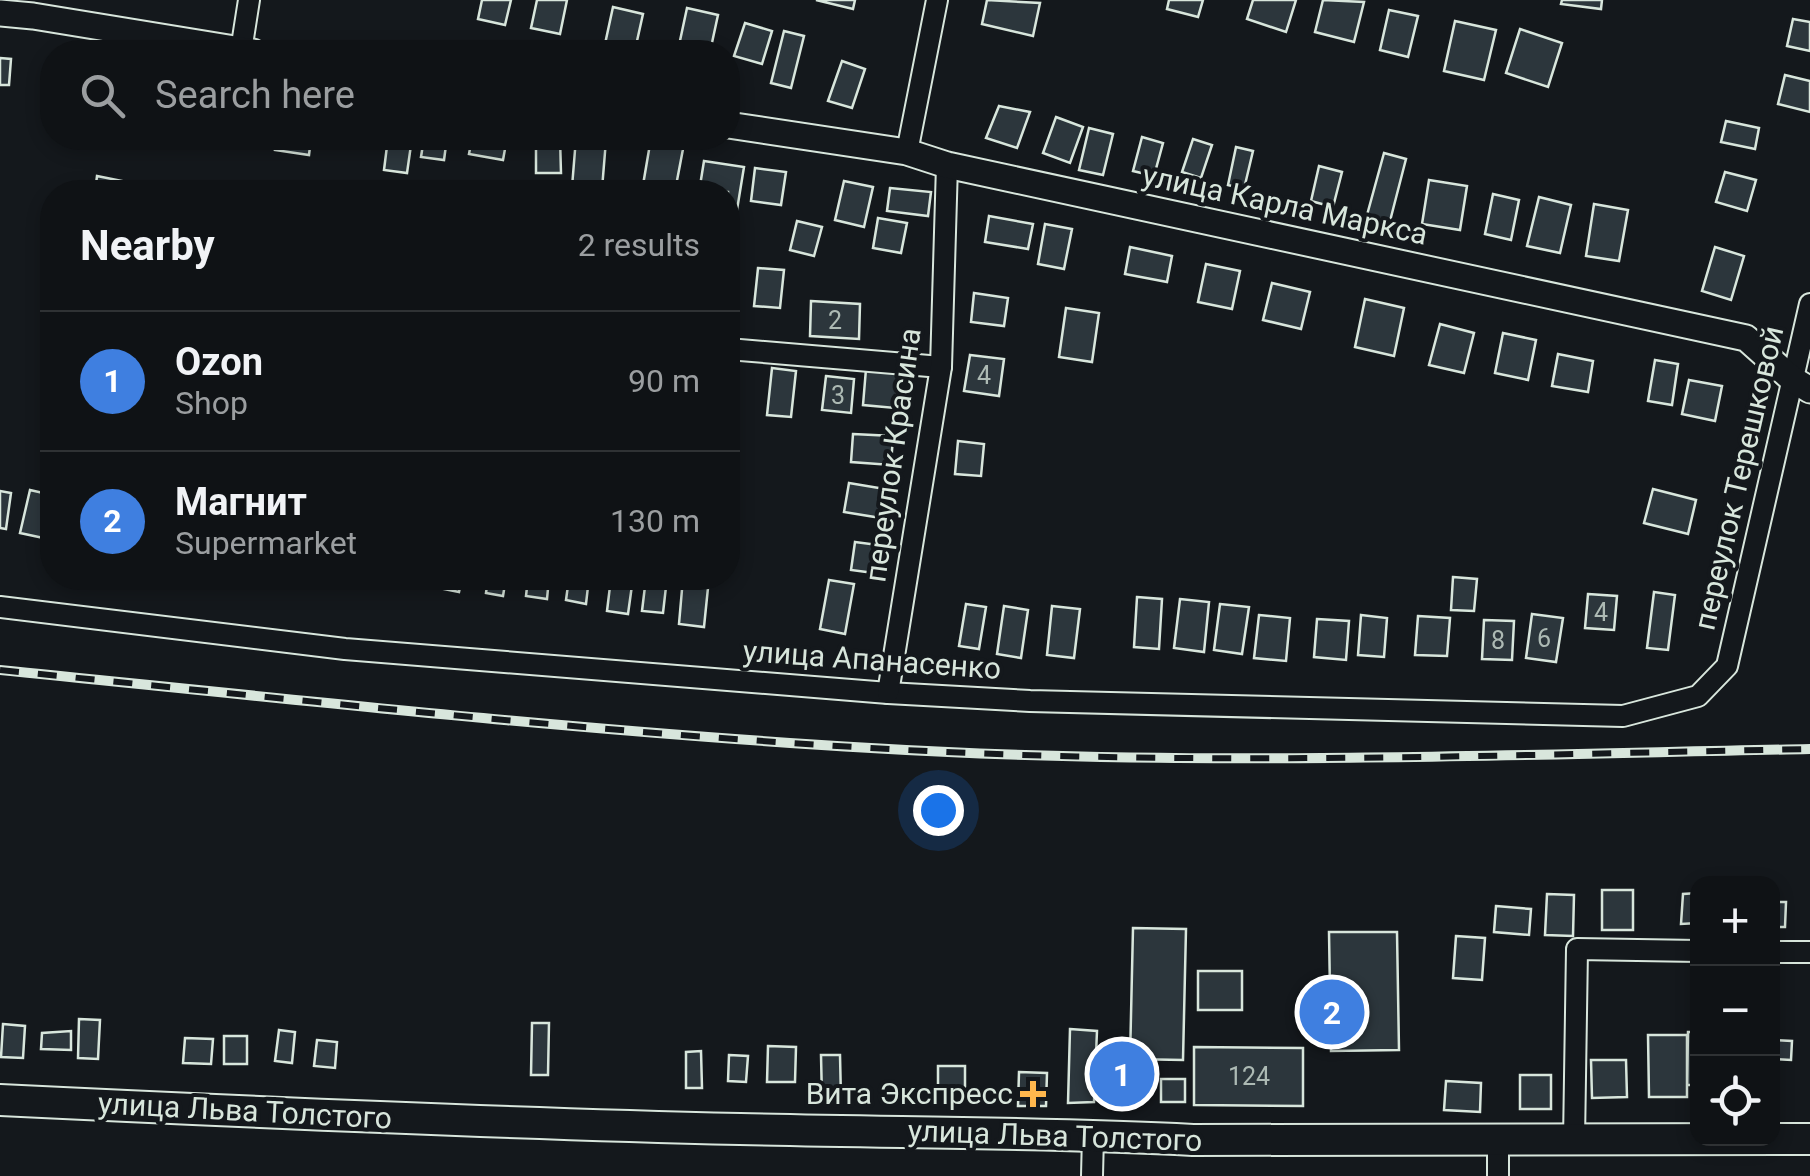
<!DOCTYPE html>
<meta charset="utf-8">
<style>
:root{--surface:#0f1215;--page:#181b1e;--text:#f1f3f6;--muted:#9b9ea0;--line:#2f3234;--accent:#d93025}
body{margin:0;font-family:Roboto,sans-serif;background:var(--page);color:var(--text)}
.controls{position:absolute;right:30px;bottom:30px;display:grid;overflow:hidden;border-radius:20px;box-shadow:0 5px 15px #0003}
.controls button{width:90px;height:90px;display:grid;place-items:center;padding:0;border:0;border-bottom:2px solid var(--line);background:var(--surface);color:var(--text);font:50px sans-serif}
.you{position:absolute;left:938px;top:810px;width:35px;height:35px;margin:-25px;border:8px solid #fff;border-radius:50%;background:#1a73e8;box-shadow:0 0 0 15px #1a73e833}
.badge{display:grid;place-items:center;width:65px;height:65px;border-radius:50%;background:var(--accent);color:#fff;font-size:32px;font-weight:700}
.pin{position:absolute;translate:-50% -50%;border:5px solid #fff;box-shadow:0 2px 10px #0006}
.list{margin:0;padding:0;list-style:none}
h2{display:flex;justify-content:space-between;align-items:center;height:130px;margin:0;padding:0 40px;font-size:42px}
h2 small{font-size:32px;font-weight:400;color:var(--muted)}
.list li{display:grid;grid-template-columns:65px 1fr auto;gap:30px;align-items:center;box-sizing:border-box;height:140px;padding:0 40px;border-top:2px solid var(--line)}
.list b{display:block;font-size:38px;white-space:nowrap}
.list p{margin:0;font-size:32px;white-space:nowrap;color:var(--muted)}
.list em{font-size:32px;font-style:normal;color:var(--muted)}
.icon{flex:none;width:55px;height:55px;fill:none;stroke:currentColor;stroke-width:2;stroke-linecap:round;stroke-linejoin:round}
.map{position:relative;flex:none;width:1810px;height:1176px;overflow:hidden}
.search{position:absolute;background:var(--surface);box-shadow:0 5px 15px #0003;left:40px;top:40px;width:700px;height:110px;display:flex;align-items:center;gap:25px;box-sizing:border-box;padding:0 35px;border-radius:40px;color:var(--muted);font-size:38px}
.panel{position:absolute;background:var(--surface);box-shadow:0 5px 15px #0003;left:40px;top:180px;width:700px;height:410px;border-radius:40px}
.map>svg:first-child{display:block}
</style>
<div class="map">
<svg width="1810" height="1176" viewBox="0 0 1810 1176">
<rect width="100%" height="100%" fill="#14181c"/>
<g fill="#2c363c" stroke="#d8e6dc" stroke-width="2.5">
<path d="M482 0H511L505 25 478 19Z"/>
<path d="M537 0H567L560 34 531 28Z"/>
<path d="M816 0H855L853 9Z"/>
<path d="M987 0 1040 3 1033 36 982 24Z"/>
<path d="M1169 0H1203L1198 17 1167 9Z"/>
<path d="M1253 0H1296L1286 32 1247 19Z"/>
<path d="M1323 0 1364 2 1354 42 1315 32Z"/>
<path d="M1562 0H1602L1601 9 1561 4Z"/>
<path d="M613 7 643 14 635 50 605 44Z"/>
<path d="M687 8 718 15 710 52 678 50Z"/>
<path d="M1389 10 1418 16 1408 57 1380 50Z"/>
<path d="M1793 19 1810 22V51L1787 46Z"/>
<path d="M1455 21 1496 30 1484 80 1444 71Z"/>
<path d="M745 23 772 31 762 64 734 56Z"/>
<path d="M1520 29 1562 43 1548 87 1506 73Z"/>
<path d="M784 31 804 36 791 88 771 83Z"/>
<path d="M0 58 11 59 9 85H0Z"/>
<path d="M842 61 865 69 852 108 828 101Z"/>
<path d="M1785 75 1810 81V112L1778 104Z"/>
<path d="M999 106 1030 112 1017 148 986 138Z"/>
<path d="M1056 117 1083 127 1070 163 1043 153Z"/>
<path d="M1726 121 1759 128 1755 149 1721 142Z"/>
<path d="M1089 128 1113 134 1103 175 1079 170Z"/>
<path d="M1142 137 1163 143 1154 176 1133 171Z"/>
<path d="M277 138H311L309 155 275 150Z"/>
<path d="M334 138H366L365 145 333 141Z"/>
<path d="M388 138H412L407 173 384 170Z"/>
<path d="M424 138H447L444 160 421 157Z"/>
<path d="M472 138H507L503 160 469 154Z"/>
<path d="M536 138H560L561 173H536Z"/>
<path d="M576 138 606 140 602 189 572 187Z"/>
<path d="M1193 139 1212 145 1201 178 1182 172Z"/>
<path d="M650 144 683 149 675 191 643 185Z"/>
<path d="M1236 147 1253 151 1244 189 1228 185Z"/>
<path d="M1384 153 1406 159 1390 221 1367 215Z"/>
<path d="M704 161 744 167 737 210 728 209V192H699Z"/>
<path d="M1319 166 1342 172 1333 207 1311 201Z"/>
<path d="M755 168 786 172 781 205 751 201Z"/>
<path d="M1725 172 1756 180 1747 211 1716 202Z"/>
<path d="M97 176 122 181 121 192H95Z"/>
<path d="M1429 180 1467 186 1460 230 1422 224Z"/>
<path d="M844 181 873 187 864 227 835 220Z"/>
<path d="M890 188 931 192 928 216 887 211Z"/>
<path d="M1493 194 1519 200 1511 240 1485 234Z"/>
<path d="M1539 197 1571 205 1560 253 1527 246Z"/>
<path d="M1594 204 1628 210 1619 261 1586 256Z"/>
<path d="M989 216 1033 224 1028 249 985 242Z"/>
<path d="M878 218 907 223 901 253 873 248Z"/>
<path d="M797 221 822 227 814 256 790 250Z"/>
<path d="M1045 224 1072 229 1064 269 1038 264Z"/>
<path d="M1130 247 1172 256 1167 282 1125 274Z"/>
<path d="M1715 247 1744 256 1731 300 1702 291Z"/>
<path d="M1206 264 1240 271 1232 309 1198 302Z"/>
<path d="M758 268 784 270 780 308 754 306Z"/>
<path d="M1272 283 1310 292 1301 329 1263 320Z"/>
<path d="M974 293 1008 298 1004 326 971 322Z"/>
<path d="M1365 299 1404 308 1394 356 1355 347Z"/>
<path d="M811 301 860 304 859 339 810 336Z"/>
<path d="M1066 308 1099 313 1092 362 1059 357Z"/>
<path d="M1440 324 1474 333 1464 373 1429 365Z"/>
<path d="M1503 333 1536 340 1528 380 1495 373Z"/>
<path d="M1558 354 1593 361 1588 392 1552 386Z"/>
<path d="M970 355 1004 359 999 396 964 391Z"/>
<path d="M728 357H735L731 404 728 403Z"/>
<path d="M1655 360 1678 364 1672 405 1648 401Z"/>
<path d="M772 368 796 371 791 417 767 415Z"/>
<path d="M866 369 899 372 895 408 863 405Z"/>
<path d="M826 376 854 379 851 413 822 410Z"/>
<path d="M1689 380 1722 386 1715 421 1682 414Z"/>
<path d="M853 434 893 436 891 465 851 462Z"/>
<path d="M958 441 984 444 981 476 955 474Z"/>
<path d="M849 483 885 489 881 518 844 512Z"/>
<path d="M1653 489 1696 500 1688 534 1644 523Z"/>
<path d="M30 490 52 495 48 539 20 533Z"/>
<path d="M0 491 11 493 6 529 0 528Z"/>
<path d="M855 542 886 546 882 574 851 570Z"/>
<path d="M1453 577 1477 579 1474 611 1451 610Z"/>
<path d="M441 578H462L459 592 439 588Z"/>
<path d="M488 578H506L503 596 486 593Z"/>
<path d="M528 578H549L547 599 526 596Z"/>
<path d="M569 578H589L586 604 566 600Z"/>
<path d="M611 578H633L628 614 607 611Z"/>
<path d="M646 578H667L663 613 642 611Z"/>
<path d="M683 578H709L704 627 679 624Z"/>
<path d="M829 580 854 584 845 634 820 629Z"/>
<path d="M1654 592 1675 595 1668 650 1647 648Z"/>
<path d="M1588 594 1617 596 1614 630 1585 628Z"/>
<path d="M1137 597 1162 599 1159 649 1134 647Z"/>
<path d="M1180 599 1209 602 1204 652 1174 648Z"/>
<path d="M966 604 986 607 979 649 959 646Z"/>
<path d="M1220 604 1249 607 1242 654 1214 650Z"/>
<path d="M1004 606 1028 610 1021 658 997 654Z"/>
<path d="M1052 606 1080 609 1074 658 1047 655Z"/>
<path d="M1532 614 1563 618 1556 662 1526 658Z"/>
<path d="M1259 615 1290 618 1286 661 1254 658Z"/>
<path d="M1361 615 1387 618 1384 657 1358 655Z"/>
<path d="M1418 616 1450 618 1447 656 1415 655Z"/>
<path d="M1317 619 1349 621 1346 660 1314 657Z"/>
<path d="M1484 620 1514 621 1512 660 1482 659Z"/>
<rect x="1602" y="890" width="31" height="40"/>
<path d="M1698 893V923L1681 924 1683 894Z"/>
<path d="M1547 894 1574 895 1573 936 1545 935Z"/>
<path d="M1772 902H1786L1785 927H1772Z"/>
<path d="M1496 906 1531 909 1529 935 1494 932Z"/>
<path d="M1133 928 1186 929 1183 1060 1130 1059Z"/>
<path d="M1329 932H1397L1399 1050 1331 1051Z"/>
<path d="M1456 936 1485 938 1482 980 1453 978Z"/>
<rect x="1198" y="971" width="44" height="39"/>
<path d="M79 1019 100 1020 98 1059 78 1058Z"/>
<path d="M532 1023H549L548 1075H531Z"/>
<path d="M3 1024 25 1026 23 1058 1 1057Z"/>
<path d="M1070 1029 1097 1031 1094 1102 1068 1103Z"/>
<path d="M279 1030 295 1032 292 1063 275 1061Z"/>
<path d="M71 1031V1050L41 1049 42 1033Z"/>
<path d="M1688 1032H1698V1085H1687Z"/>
<path d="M1648 1035H1687V1097H1649Z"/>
<rect x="224" y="1036" width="23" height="28"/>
<path d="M185 1038 213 1039 211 1064 183 1063Z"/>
<path d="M317 1040 337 1042 335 1068 314 1066Z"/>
<path d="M1772 1040 1792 1041 1791 1060 1772 1059Z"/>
<path d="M768 1046 796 1047 795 1082H767Z"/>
<path d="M1194 1047 1303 1048V1106L1194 1105Z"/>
<path d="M701 1051 702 1088H686V1052Z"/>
<path d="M729 1055 748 1056 746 1082 728 1081Z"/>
<path d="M821 1055H840L841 1099H822Z"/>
<path d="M1591 1060H1626L1627 1097 1592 1098Z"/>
<rect x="938" y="1066" width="27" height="34"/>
<path d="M1019 1072 1047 1073 1046 1106H1018Z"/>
<rect x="1520" y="1075" width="31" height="34"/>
<rect x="1161" y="1079" width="24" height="23"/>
<path d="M1446 1081 1481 1083 1480 1112 1444 1110Z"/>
</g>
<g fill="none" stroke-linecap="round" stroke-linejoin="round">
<defs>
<g id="minor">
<path d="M241 51 249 0"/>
<path d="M907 152 937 0"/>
<path d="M728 349 941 367"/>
<path d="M0 607 345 649 888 693 1030 701 1623 716 1698 696 1727 666 1810 304"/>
<path d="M888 693 941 367 947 165"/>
<path d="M1772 952H1810"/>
<path d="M1498 1141V1176"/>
<path d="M1574 1141 1577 949 1698 951"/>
<path d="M1092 1176 1093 1135"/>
</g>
<g id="tertiary">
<path d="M0 13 33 16 253 52"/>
<path d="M728 125 907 152 947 165 1746 338 1792 379 1810 390"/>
</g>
<path id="secondary" d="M0 1100C247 1112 493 1123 740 1129 891 1133 1042 1132 1193 1140L1810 1139"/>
</defs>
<use href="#minor" stroke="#d8e6dc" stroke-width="24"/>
<use href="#tertiary" stroke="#d8e6dc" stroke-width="29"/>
<use href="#secondary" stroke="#d8e6dc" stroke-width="34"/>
<use href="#minor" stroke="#14181c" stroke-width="20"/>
<use href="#tertiary" stroke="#14181c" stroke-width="25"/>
<use href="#secondary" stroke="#14181c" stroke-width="30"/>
<defs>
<path id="rail" d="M0 670C290 699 580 731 871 748 1184 767 1498 755 1810 749"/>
</defs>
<use href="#rail" stroke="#d8e6dc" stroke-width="10"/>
<use href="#rail" stroke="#14181c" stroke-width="6" stroke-dasharray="19" stroke-linecap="butt"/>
</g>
<path fill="#ffb74d" stroke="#14181c" stroke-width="4" d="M1028 1079h10v10h10v10h-10v10h-10v-10h-10v-10h10z"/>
<g text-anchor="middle" stroke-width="8" stroke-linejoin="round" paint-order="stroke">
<g font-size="25" fill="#adbab4">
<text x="835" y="329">2</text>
<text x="984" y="384">4</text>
<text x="838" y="404">3</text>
<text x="1601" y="621">4</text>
<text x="1544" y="647">6</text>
<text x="1498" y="649">8</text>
<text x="1249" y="1085">124</text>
</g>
<g font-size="30" fill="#d8e6dc" stroke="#14181c">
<text transform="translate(1285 205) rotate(12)" y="10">улица Карла Маркса</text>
<text transform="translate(893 455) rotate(-82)" y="10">переулок Красина</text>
<text transform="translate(1739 478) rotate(-77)" y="10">переулок Терешковой</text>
<text transform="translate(872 660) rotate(4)" y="10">улица Апанасенко</text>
<text transform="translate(245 1111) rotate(3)" y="10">улица Льва Толстого</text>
<text transform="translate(1055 1136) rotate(2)" y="10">улица Льва Толстого</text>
</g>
<g font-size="30" fill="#d8e6dc" stroke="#14181c" text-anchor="end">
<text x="1013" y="1104">Вита Экспресс</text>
</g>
</g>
</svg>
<div class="controls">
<button>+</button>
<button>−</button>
<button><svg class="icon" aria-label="locate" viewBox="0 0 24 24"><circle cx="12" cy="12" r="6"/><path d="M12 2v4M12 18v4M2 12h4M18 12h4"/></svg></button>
</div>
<div class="you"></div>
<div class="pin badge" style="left:1122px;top:1074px;background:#3f7fe0">1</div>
<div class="pin badge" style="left:1332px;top:1012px;background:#3f7fe0">2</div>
<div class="search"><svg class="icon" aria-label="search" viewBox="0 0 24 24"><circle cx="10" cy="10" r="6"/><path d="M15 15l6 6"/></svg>Search here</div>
<section class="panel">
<h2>Nearby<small>2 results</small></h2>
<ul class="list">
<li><span class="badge" style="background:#3f7fe0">1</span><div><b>Ozon</b><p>Shop</p></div><em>90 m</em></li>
<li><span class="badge" style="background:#3f7fe0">2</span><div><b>Магнит</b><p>Supermarket</p></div><em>130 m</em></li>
</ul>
</section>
</div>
